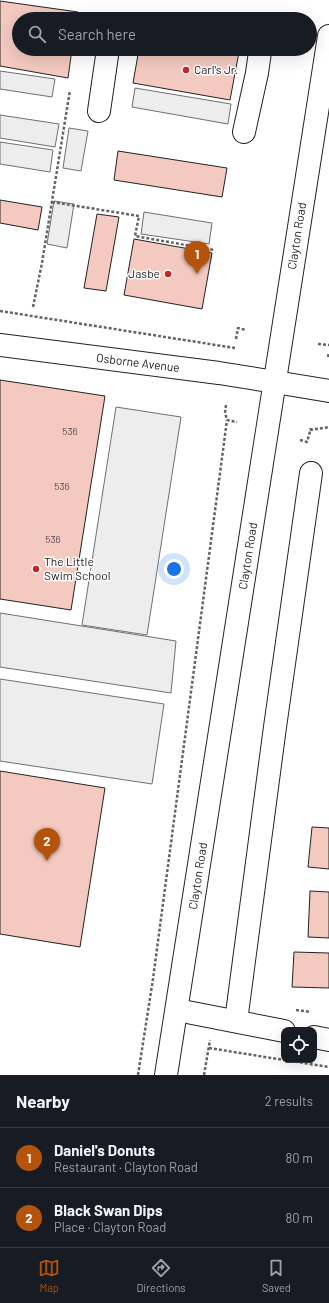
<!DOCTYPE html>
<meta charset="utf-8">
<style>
:root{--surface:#171b24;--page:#20242c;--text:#f1f3f6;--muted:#9ea1a6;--line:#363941;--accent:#b45309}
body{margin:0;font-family:Barlow,sans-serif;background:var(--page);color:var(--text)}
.controls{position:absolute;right:12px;bottom:12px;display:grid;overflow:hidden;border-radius:8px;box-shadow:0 4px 16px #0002}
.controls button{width:36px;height:36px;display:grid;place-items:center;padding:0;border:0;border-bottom:1px solid var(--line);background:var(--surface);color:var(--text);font:20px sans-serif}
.you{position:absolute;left:174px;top:569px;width:14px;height:14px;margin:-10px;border:3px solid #fff;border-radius:50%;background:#1a73e8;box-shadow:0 0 0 6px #1a73e833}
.badge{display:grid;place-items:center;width:26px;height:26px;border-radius:50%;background:var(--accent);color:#fff;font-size:13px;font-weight:700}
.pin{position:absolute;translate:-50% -33px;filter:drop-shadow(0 1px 2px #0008)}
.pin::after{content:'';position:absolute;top:21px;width:14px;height:12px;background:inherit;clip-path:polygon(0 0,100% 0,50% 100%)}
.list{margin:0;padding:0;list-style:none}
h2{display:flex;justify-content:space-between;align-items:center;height:52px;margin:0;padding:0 16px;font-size:17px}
h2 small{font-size:13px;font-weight:400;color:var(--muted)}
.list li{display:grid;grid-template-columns:26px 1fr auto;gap:12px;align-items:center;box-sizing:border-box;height:60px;padding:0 16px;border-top:1px solid var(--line)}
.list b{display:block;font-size:15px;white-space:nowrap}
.list p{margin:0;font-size:13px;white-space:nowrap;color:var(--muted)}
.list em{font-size:13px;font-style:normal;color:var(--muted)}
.icon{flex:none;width:22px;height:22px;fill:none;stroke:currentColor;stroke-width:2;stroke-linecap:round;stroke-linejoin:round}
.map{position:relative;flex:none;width:329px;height:1075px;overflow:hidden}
.search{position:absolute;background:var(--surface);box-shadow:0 4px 16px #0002;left:12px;right:12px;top:12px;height:44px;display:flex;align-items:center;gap:10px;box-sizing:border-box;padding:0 14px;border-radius:22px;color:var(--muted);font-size:15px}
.sheet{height:172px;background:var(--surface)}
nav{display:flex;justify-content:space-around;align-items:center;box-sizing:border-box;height:56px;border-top:1px solid var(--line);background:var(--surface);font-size:11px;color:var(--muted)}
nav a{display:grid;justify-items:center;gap:2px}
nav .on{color:var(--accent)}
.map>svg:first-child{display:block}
</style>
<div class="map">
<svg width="329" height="1075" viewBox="0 0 329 1075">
<rect width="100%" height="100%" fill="#fff"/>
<g fill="#ededed" stroke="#6f6f6f">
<path d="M0 71 55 79 52 97 0 89Z"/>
<path d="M135 88 231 104 228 124 132 107Z"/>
<path d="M0 115 59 124 55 147 0 138Z"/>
<path d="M69 128 88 131 81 171 63 168Z"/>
<path d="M0 142 53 150 50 172 0 164Z"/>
<path d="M54 201 74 204 67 248 47 244Z"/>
<path d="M144 212 212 223 209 244 141 234Z"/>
<path d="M116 407 181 417 147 635 82 625Z"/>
<path d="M0 613 176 641 171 693 0 667Z"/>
<path d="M0 679 164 704 152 784 0 761Z"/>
</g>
<g fill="#f3c9c0" stroke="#222">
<path d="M0 1 78 12 77 19H19V49H72L68 78 0 66Z"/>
<path d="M139 49H224L239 52 230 100 133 83Z"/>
<path d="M118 151 227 168 222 197 114 180Z"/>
<path d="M0 200 42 207 38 230 0 223Z"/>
<path d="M97 214 119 217 106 291 84 288Z"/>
<path d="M134 239 212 253 202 309 124 295Z"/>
<path d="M0 380 105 396 71 610 0 599Z"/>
<path d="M0 771 105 788 80 947 0 934Z"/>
<path d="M312 827 329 828V869L308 867Z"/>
<path d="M310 891 329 892V938L308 937Z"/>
<path d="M294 952 329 953V988L292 987Z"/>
</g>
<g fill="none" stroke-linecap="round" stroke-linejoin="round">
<defs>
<g id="minor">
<path d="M99 111 108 49"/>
<path d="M244 132 257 73 260 52 257 49"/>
<path d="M0 345 219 373 275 382"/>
<path d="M177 1010 284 1031"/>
<path d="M236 1021 275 727 311 473"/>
<path d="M314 1037 329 1040"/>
</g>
<g id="major">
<path d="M275 382 329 391"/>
<path d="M166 1075 329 36"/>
</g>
</defs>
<use href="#minor" stroke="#222" stroke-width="24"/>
<use href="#major" stroke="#222" stroke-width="24"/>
<g stroke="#646464" stroke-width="2.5" stroke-dasharray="3 2" stroke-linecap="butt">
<path d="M52 202 139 216 135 236 214 250"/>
<path d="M33 307 42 263 70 90"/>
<path d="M0 311 235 348"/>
<path d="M236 339 238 328 246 330"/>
<path d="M318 344 329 345"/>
<path d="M328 357 329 352"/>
<path d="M226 405 225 413 227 420 237 422"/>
<path d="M310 430 329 427"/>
<path d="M300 440 307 442 311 428"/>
<path d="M296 1010 311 1012"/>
<path d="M209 1048 284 1060"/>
<path d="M285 1060 329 1067"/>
<path d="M138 1075 153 979 227 420"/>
<path d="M204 1075 210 1040"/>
</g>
<use href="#minor" stroke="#fff" stroke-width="22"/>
<use href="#major" stroke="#fff" stroke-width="22"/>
</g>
<g fill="#c62828" stroke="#fff" stroke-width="1.5">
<circle cx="186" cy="70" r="4"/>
<circle cx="168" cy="274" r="4"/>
<circle cx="36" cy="569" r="4"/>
</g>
<g text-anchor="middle" stroke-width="3" stroke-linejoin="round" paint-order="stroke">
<g font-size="10" fill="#564c4a">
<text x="70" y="435">536</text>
<text x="62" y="490">536</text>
<text x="53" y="543">536</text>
</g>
<g font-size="12" fill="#222" stroke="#fff" text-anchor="start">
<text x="194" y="74">Carl's Jr.</text>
<text x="160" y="278" text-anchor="end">Jasbe</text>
<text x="44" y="566">The Little<tspan x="44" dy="14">Swim School</tspan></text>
</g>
<g font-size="12" fill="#222" stroke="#fff">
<text transform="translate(297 236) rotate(-81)" y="4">Clayton Road</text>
<text transform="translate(138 363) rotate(7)" y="4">Osborne Avenue</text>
<text transform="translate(248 556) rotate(-81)" y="4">Clayton Road</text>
<text transform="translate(198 876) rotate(-81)" y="4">Clayton Road</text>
</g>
</g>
</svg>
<div class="controls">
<button><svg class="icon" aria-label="locate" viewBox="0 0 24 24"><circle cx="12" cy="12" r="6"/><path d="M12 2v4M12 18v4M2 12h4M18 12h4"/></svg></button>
</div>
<div class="you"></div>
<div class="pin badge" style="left:197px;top:274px">1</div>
<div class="pin badge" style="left:47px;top:861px">2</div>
<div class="search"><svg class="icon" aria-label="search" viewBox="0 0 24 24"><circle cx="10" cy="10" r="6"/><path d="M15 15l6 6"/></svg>Search here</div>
</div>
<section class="sheet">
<h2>Nearby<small>2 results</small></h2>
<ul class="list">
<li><span class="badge">1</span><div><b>Daniel's Donuts</b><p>Restaurant · Clayton Road</p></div><em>80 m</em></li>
<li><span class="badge">2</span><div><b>Black Swan Dips</b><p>Place · Clayton Road</p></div><em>80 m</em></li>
</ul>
</section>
<nav>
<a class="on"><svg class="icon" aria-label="map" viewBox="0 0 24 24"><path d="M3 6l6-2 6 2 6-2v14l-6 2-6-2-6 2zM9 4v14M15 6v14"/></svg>Map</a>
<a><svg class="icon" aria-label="directions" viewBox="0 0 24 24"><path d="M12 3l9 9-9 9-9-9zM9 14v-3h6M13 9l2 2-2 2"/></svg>Directions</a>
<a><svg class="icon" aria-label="saved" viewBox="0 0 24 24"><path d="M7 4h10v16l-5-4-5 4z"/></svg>Saved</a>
</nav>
